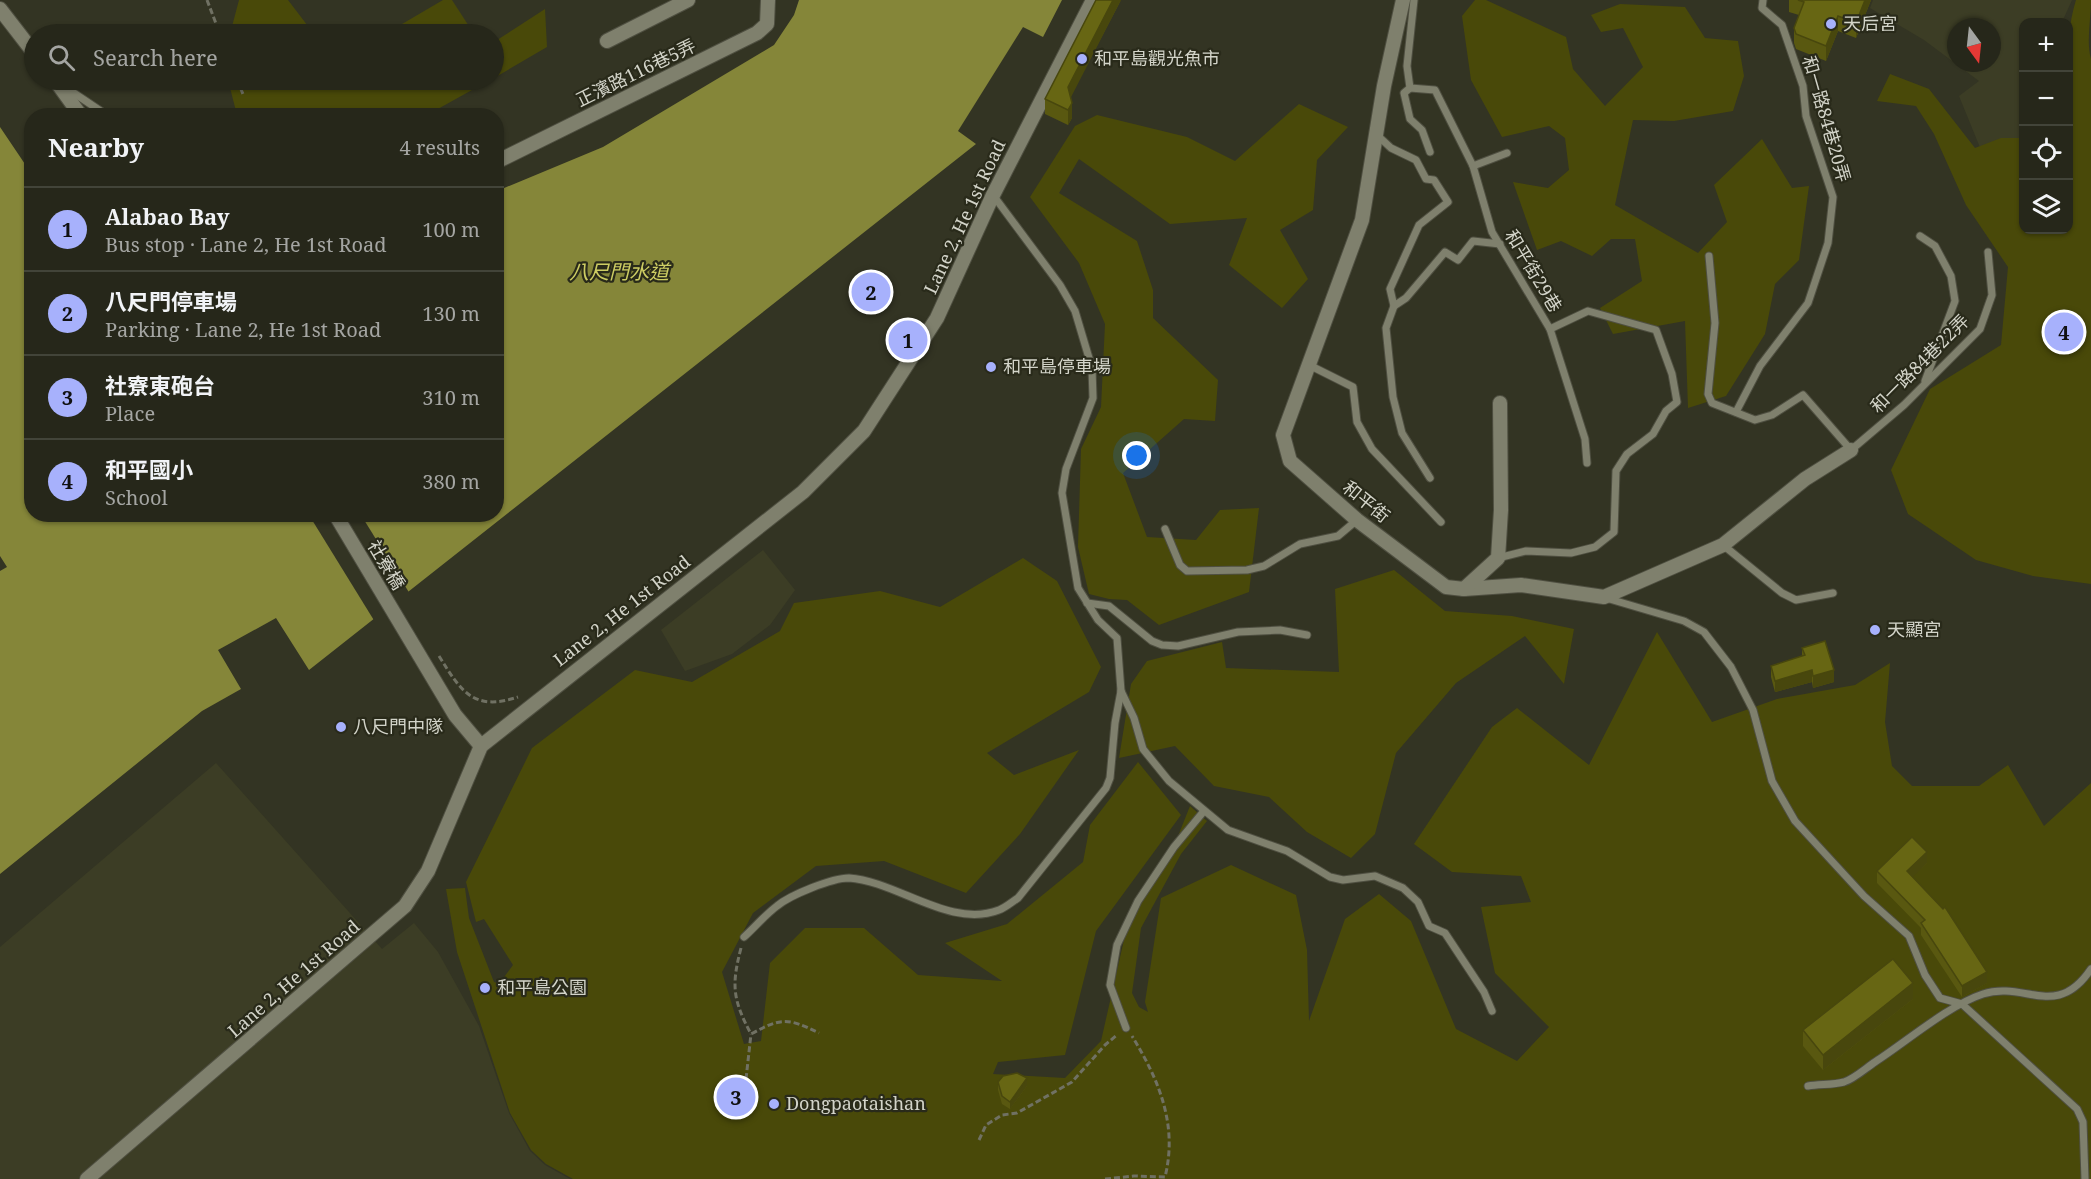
<!DOCTYPE html>
<meta charset="utf-8">
<style>
:root{--surface:#26271a;--page:#2e2f23;--text:#f1f3f6;--muted:#a4a5a2;--line:#424439;--accent:#a7b1fc}
body{margin:0;font-family:"Noto Serif","Noto Sans TC",serif;background:var(--page);color:var(--text)}
.controls{position:absolute;right:18px;top:18px;display:grid;overflow:hidden;border-radius:12px;box-shadow:0 2px 4px #0004}
.controls button{width:54px;height:54px;display:grid;place-items:center;padding:0;border:0;border-bottom:2px solid var(--line);background:var(--surface);color:var(--text);font:30px sans-serif}
.compass{position:absolute;left:1947px;top:18px;width:54px;height:54px;border-radius:50%;background:var(--surface);box-shadow:0 2px 4px #0004;rotate:165deg}
.you{position:absolute;left:1137px;top:456px;width:21px;height:21px;margin:-15px;border:4px solid #fff;border-radius:50%;background:#1a73e8;box-shadow:0 0 0 9px #1a73e833}
.badge{display:grid;place-items:center;width:39px;height:39px;border-radius:50%;background:var(--accent);color:#111;font-size:20px;font-weight:700}
.pin{position:absolute;translate:-50% -50%;border:3px solid #fff;box-shadow:0 2px 6px #0006}
.list{margin:0;padding:0;list-style:none}
h2{display:flex;justify-content:space-between;align-items:center;height:78px;margin:0;padding:0 24px;font-size:26px}
h2 small{font-size:20px;font-weight:400;color:var(--muted)}
.list li{display:grid;grid-template-columns:39px 1fr auto;gap:18px;align-items:center;box-sizing:border-box;height:84px;padding:0 24px;border-top:2px solid var(--line)}
.list b{display:block;font-size:22px;white-space:nowrap}
.list p{margin:0;font-size:20px;white-space:nowrap;color:var(--muted)}
.list em{font-size:20px;font-style:normal;color:var(--muted)}
.icon{flex:none;width:33px;height:33px;fill:none;stroke:currentColor;stroke-width:2;stroke-linecap:round;stroke-linejoin:round}
.map{position:relative;flex:none;width:2091px;height:1179px;overflow:hidden}
.search{position:absolute;background:var(--surface);box-shadow:0 2px 4px #0004;left:24px;top:24px;width:480px;height:66px;display:flex;align-items:center;gap:15px;box-sizing:border-box;padding:0 21px;border-radius:33px;color:var(--muted);font-size:22px}
.panel{position:absolute;background:var(--surface);box-shadow:0 2px 4px #0004;left:24px;top:108px;width:480px;height:414px;border-radius:24px}
.map>svg:first-child{display:block}
</style>
<div class="map">
<svg width="2091" height="1179" viewBox="0 0 2091 1179">
<rect width="100%" height="100%" fill="#333423"/>
<g fill="#3c3d25" fill-rule="evenodd">
<path d="M1873 0H2072L2062 22H2024L2023 227 1979 145 1959 96 1979 81 1924 40 1870 8ZM1956 27H1992V63H1956Z"/>
<path d="M763 550 795 590 770 625 732 654 685 671 661 630Z"/>
<path d="M216 763 382 949 414 923 438 952 479 1026 509 1113 530 1151 545 1165 570 1179H0V947Z"/>
</g>
<g fill="#494909">
<path d="M239 0H288L314 34H230Z"/>
<path d="M443 0H452L474 34H385Z"/>
<path d="M1475 0H1486L1566 37 1573 69 1605 106 1643 67 1623 28 1601 32 1591 15 1620 4 1685 7 1705 38 1738 41 1744 76 1733 111 1674 121 1633 120 1615 205 1698 253 1727 222 1714 185 1762 139 1792 188 1809 186 1799 260 1775 284 1765 334 1726 396 1688 408 1685 321 1613 334 1600 308 1642 281 1635 239H1611L1592 256 1561 241 1537 250 1513 182 1548 188 1569 170 1565 138 1549 126 1502 137 1471 80 1462 16Z"/>
<path d="M2076 0H2091C2091 20 2086 41 2091 59V584L2033 576 1976 560 1908 514 1891 470 1930 389 2001 345 2008 267 1966 205 1934 134 1916 106 1877 101 1890 74 1929 89 1975 148 2001 138H2023L2024 230H2068L2069 140H2073C2065 96 2063 43 2076 0Z"/>
<path d="M545 9 547 47 494 78V42Z"/>
<path d="M228 80H490L427 115H237Z"/>
<path d="M1299 104 1348 127 1317 160 1313 210 1280 230 1308 279 1282 308 1229 265 1247 218 1170 224 1079 159 1059 193 1137 241 1153 290V318L1218 380 1215 421 1184 419 1123 473 1147 537 1196 540 1220 510 1259 508 1249 592 1159 625 1127 600 1109 599 1089 594 1078 547 1081 449 1101 407 1105 324 1079 263 1030 197 1075 126 1097 115 1187 137 1235 161Z"/>
<path d="M1023 558 1057 581 1101 667 1089 692 987 753 1014 775 1079 750 1020 834 966 893 884 861 816 866 753 913 722 972 744 1044 761 1041 770 963 805 928H864L918 975 1002 981 945 943 1007 924 1083 862 1090 825 1138 762 1181 815 1096 931 1065 1055 998 1062 993 1074 1065 1078 1101 1041 1131 909 1178 836 1190 806 1207 821 1181 854 1141 928 1132 993 1139 1007 1148 1012 1145 1002 1161 898 1231 865 1296 895 1307 950 1309 1021 1345 919 1379 894 1411 921 1456 1029 1517 1061 1549 1027 1495 973 1481 907 1531 902 1521 876 1452 872 1414 844 1492 727 1517 708 1589 765 1657 632 1712 722 1777 699 1855 685 1890 663 1885 722 1892 766 1912 786H1979L2008 765 2044 826 2091 783V1179H573L546 1164 531 1150 510 1113 457 952 446 889 465 888 469 918 494 982 499 984 513 965 484 919 476 922 466 882 532 748 635 670 692 682 780 631 794 603 880 591 940 607Z"/>
<path d="M1394 570 1445 611 1512 616 1574 629 1564 684 1525 636 1456 683 1396 753 1375 834 1351 858 1307 832 1269 797 1214 786 1175 746 1119 758 1131 684 1147 661 1222 642 1226 668 1339 672 1335 589Z"/>
</g>
<path fill="#858639" d="M799 0H1062L1043 37 1023 27 958 131 976 144 309 670 276 618 218 650 241 689 202 711 0 874V571L7 567 0 556V127L31 173 32 514H496L497 191 603 147 774 45 794 15Z"/>
<path fill="#333423" d="M309 515H361L410 594 375 622Z"/>
<g fill="none" stroke-linecap="round" stroke-linejoin="round">
<defs>
<g id="lane">
<path d="M1414 0 1407 66 1410 88 1404 93 1410 119 1422 130 1430 152"/>
<path d="M65 87 108 116"/>
<path d="M1410 88 1435 90 1473 166 1492 232 1550 329 1585 439 1587 463"/>
<path d="M1377 135 1391 148 1416 160 1426 179 1434 180 1448 202 1419 225 1390 289 1394 306 1386 328 1393 397 1402 433 1430 478"/>
<path d="M1473 166 1507 153"/>
<path d="M1920 236 1935 246 1951 276 1955 301 1925 381"/>
<path d="M1709 256 1715 323 1708 394 1712 403 1755 420 1772 415 1803 395 1851 450 1904 405 1980 329 1992 295 1988 252"/>
<path d="M1394 306 1406 298 1445 252 1458 260 1473 241 1500 244"/>
<path d="M1309 365 1353 387 1357 422 1372 449 1441 522"/>
<path d="M1736 412 1760 366 1808 303 1828 243 1833 197 1806 116 1803 86 1782 25 1762 8 1763 0"/>
<path d="M1165 529 1180 565 1187 571 1247 570 1264 566 1300 544 1338 536 1357 520"/>
<path d="M1723 545 1782 593 1796 600 1833 593"/>
<path d="M1498 558 1526 551 1571 553 1595 547 1614 532 1616 471 1627 454 1653 434 1666 411 1677 402 1672 374 1656 330 1588 311 1550 329"/>
<path d="M1606 598 1684 621 1704 632 1731 667 1753 710 1772 781 1795 821 1864 896 1909 936 1925 975 1940 998 1962 1004 2077 1109 2083 1122 2085 1179"/>
<path d="M1087 603 1109 606 1152 641 1162 645 1178 646 1238 632 1280 630 1307 635"/>
<path d="M1121 691 1134 718 1143 749 1169 781 1228 830 1287 851 1330 877 1343 880 1375 876 1403 888 1418 902 1429 926 1445 933 1484 992 1492 1011"/>
<path d="M744 937C755 927 765 915 777 906 790 895 832 878 849 878 897 881 950 929 999 910 1005 908 1012 902 1018 898L1106 788 1110 778 1115 723 1121 691 1117 638 1098 620 1078 588 1062 493 1066 469 1093 398 1092 368 1075 311 1060 285 993 195"/>
<path d="M1126 1028 1110 985 1117 945 1138 901 1174 847 1204 811"/>
<path d="M1808 1086C1819 1084 1833 1085 1844 1082 1854 1079 1866 1068 1875 1062 1906 1042 1949 1005 1983 994 2025 980 2056 1021 2091 969"/>
</g>
<g id="street">
<path d="M1403 0 1384 86 1362 220 1283 435 1290 461 1357 520 1446 587 1464 589 1521 585 1604 597 1723 545 1805 479 1851 450"/>
<path d="M0 9 34 53"/>
<path d="M607 41 688 0"/>
<path d="M55 80 81 116"/>
<path d="M496 162 757 33 767 24 768 0"/>
<path d="M335 514 455 715 481 746"/>
<path d="M1464 589 1498 558 1501 510 1500 403"/>
<path d="M87 1179 405 906 428 871 481 746 803 492 864 431 937 318 993 195 1093 0"/>
</g>
</defs>
<use href="#lane" stroke="#4f4f41" stroke-width="9"/>
<use href="#street" stroke="#4f4f41" stroke-width="16"/>
<g stroke="#707163" stroke-width="3" stroke-dasharray="6 3" stroke-linecap="butt">
<path d="M207 0 220 34"/>
<path d="M237 80 243 94"/>
<path d="M439 656C461 691 473 712 518 697"/>
<path d="M741 948C731 986 733 1000 751 1034 782 1017 788 1018 819 1033"/>
<path d="M745 1088 751 1034"/>
<path d="M979 1140 986 1125 1002 1115 1017 1113 1072 1082 1105 1045 1117 1035"/>
<path d="M1105 1179 1134 1176 1165 1177C1178 1125 1159 1080 1132 1036"/>
</g>
<use href="#lane" stroke="#7f806d" stroke-width="7"/>
<use href="#street" stroke="#7f806d" stroke-width="14"/>
</g>
<g fill="#595810">
<path d="M1121 0 1070 97 1072 118 1068 125 1045 114V99Z"/>
<path d="M1789 0H1871L1856 38 1838 31 1826 61 1796 49 1794 43V28L1799 15 1789 12Z"/>
<path d="M1802 648 1834 682 1813 688 1812 682 1775 692 1771 677V666L1802 656Z"/>
<path d="M1927 863 1912 877 1987 983 1962 997 1921 935V928L1877 883V871Z"/>
<path d="M1913 999 1823 1070 1803 1046V1030Z"/>
<path d="M998 1082 1027 1086 1010 1109 1002 1104 998 1090Z"/>
</g>
<g fill="#48470d">
<path d="M1113 0H1121L1068 103V87Z"/>
<path d="M1865 0H1871L1856 38V23Z"/>
<path d="M1838 16V31L1826 61V46Z"/>
<path d="M1072 103V118L1068 125V110Z"/>
<path d="M1812 670V682L1775 692V681Z"/>
<path d="M1834 670V682L1813 688V676Z"/>
<path d="M1927 852V863L1907 883V871Z"/>
<path d="M1987 972V983L1962 997V986Z"/>
<path d="M1913 983V999L1823 1070V1055Z"/>
<path d="M1027 1078V1086L1010 1109V1102Z"/>
</g>
<g fill="#676613" stroke="#48470d" stroke-width="1.5">
<path d="M1096 0H1113L1068 87 1072 103 1068 110 1045 99Z"/>
<path d="M1798 0H1865L1856 23 1838 16 1826 46 1796 34 1794 28 1804 2Z"/>
<path d="M1825 641 1834 670 1813 676 1812 670 1775 681 1771 666 1805 655 1802 648Z"/>
<path d="M1912 837 1927 852 1907 871 1943 909 1945 907 1987 972 1962 986 1921 923 1925 920 1877 871Z"/>
<path d="M1893 959 1913 983 1823 1055 1803 1030Z"/>
<path d="M1017 1073 1027 1078 1010 1102 1002 1096 998 1082 1003 1076Z"/>
</g>
<g fill="#a7b1fc" stroke="#292a1a" stroke-width="2">
<circle cx="1831" cy="24" r="6"/>
<circle cx="1082" cy="59" r="6"/>
<circle cx="991" cy="367" r="6"/>
<circle cx="1875" cy="630" r="6"/>
<circle cx="341" cy="727" r="6"/>
<circle cx="485" cy="988" r="6"/>
<circle cx="774" cy="1104" r="6"/>
</g>
<g text-anchor="middle" stroke-width="4.5" stroke-linejoin="round" paint-order="stroke">
<g font-size="18" fill="#d3d4c9" stroke="#292a1a" text-anchor="start">
<text x="1843" y="30">天后宮</text>
<text x="1094" y="65">和平島觀光魚市</text>
<text x="1003" y="373">和平島停車場</text>
<text x="1887" y="636">天顯宮</text>
<text x="353" y="733">八尺門中隊</text>
<text x="497" y="994">和平島公園</text>
<text x="786" y="1110">Dongpaotaishan</text>
</g>
<g font-size="18" fill="#d3d4c9" stroke="#292a1a">
<text transform="translate(636 73) rotate(-26)" y="6">正濱路116巷5弄</text>
<text transform="translate(1826 119) rotate(74)" y="6">和一路84巷20弄</text>
<text transform="translate(965 217) rotate(-65)" y="6">Lane 2, He 1st Road</text>
<text transform="translate(1533 271) rotate(59)" y="6">和平街29巷</text>
<text transform="translate(1920 364) rotate(-45)" y="6">和一路84巷22弄</text>
<text transform="translate(1366 502) rotate(39)" y="6">和平街</text>
<text transform="translate(386 565) rotate(59)" y="6">社寮橋</text>
<text transform="translate(622 611) rotate(-38)" y="6">Lane 2, He 1st Road</text>
<text transform="translate(294 979) rotate(-41)" y="6">Lane 2, He 1st Road</text>
</g>
<g font-size="20" font-style="italic" fill="#cdcd63" stroke="#292a1a">
<text x="619" y="279">八尺門水道</text>
</g>
</g>
</svg>
<div class="controls">
<button>+</button>
<button>−</button>
<button><svg class="icon" aria-label="locate" viewBox="0 0 24 24"><circle cx="12" cy="12" r="6"/><path d="M12 2v4M12 18v4M2 12h4M18 12h4"/></svg></button>
<button><svg class="icon" aria-label="layers" viewBox="0 0 24 24"><path d="M12 4l9 5-9 5-9-5zM3 14l9 5 9-5"/></svg></button>
</div>
<svg class="compass" viewBox="-18 -18 36 36"><path d="M0-13l5 13h-10z" fill="#e53935"/><path d="M0 13l5-13h-10z" fill="#a4a5a2"/></svg>
<div class="you"></div>
<div class="pin badge" style="left:908px;top:340px">1</div>
<div class="pin badge" style="left:871px;top:292px">2</div>
<div class="pin badge" style="left:736px;top:1097px">3</div>
<div class="pin badge" style="left:2064px;top:332px">4</div>
<div class="search"><svg class="icon" aria-label="search" viewBox="0 0 24 24"><circle cx="10" cy="10" r="6"/><path d="M15 15l6 6"/></svg>Search here</div>
<section class="panel">
<h2>Nearby<small>4 results</small></h2>
<ul class="list">
<li><span class="badge">1</span><div><b>Alabao Bay</b><p>Bus stop · Lane 2, He 1st Road</p></div><em>100 m</em></li>
<li><span class="badge">2</span><div><b>八尺門停車場</b><p>Parking · Lane 2, He 1st Road</p></div><em>130 m</em></li>
<li><span class="badge">3</span><div><b>社寮東砲台</b><p>Place</p></div><em>310 m</em></li>
<li><span class="badge">4</span><div><b>和平國小</b><p>School</p></div><em>380 m</em></li>
</ul>
</section>
</div>
